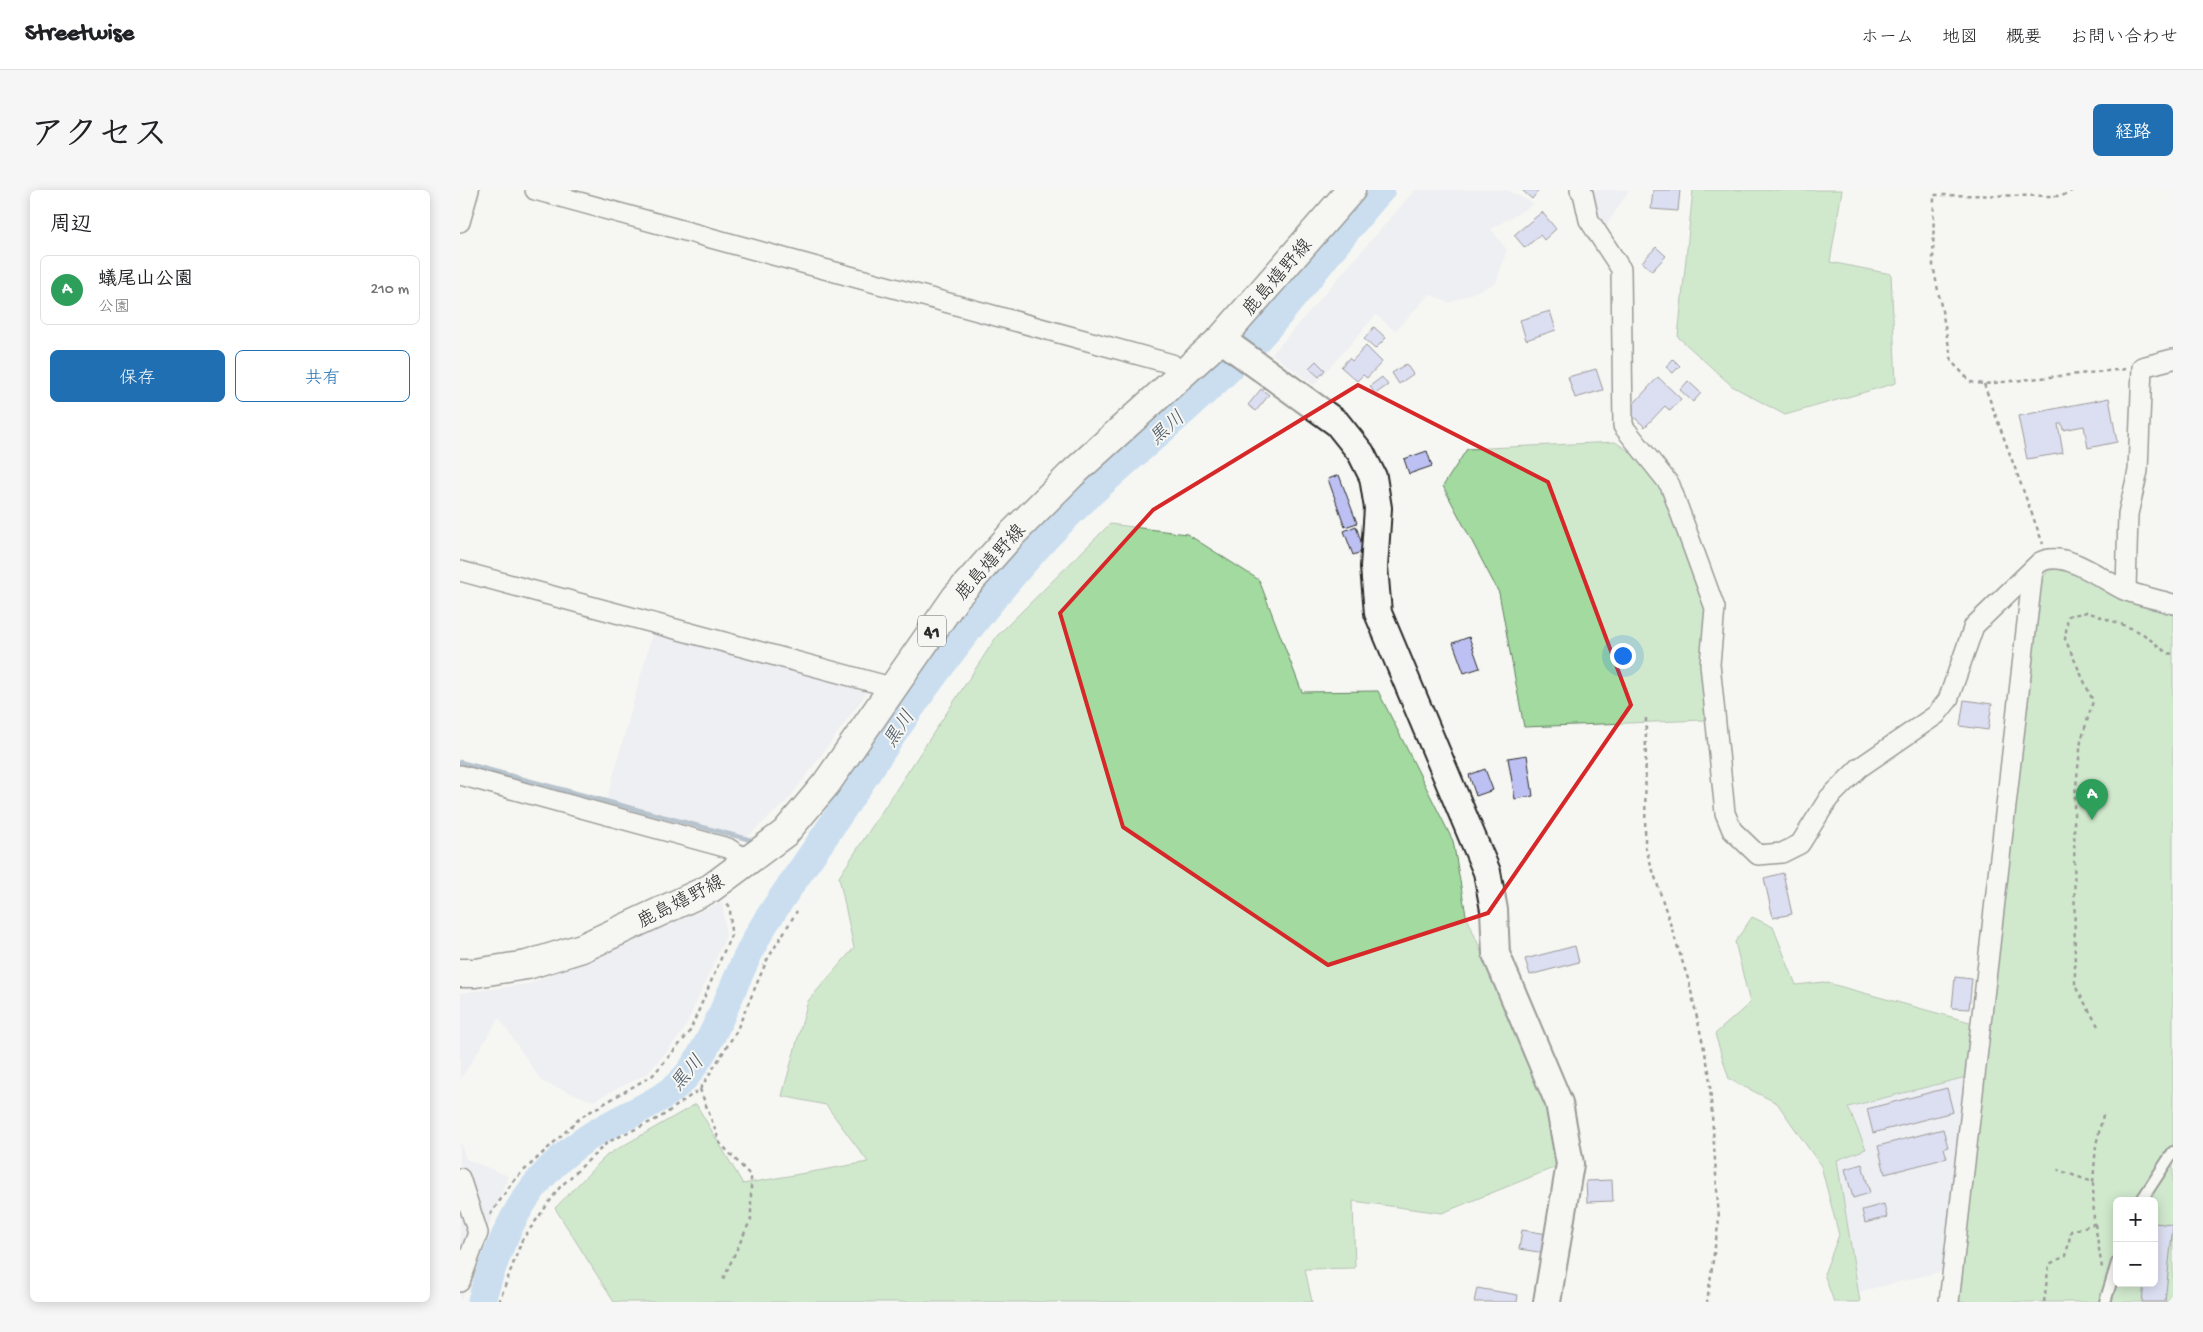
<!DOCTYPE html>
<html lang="ja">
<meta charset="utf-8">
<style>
:root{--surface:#fff;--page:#f6f6f6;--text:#202124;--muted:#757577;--line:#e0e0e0;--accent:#1f6fb2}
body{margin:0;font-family:"Gochi Hand","Klee One",sans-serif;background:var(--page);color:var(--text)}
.controls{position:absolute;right:15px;bottom:15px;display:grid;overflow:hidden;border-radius:8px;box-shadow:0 2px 12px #0003}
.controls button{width:45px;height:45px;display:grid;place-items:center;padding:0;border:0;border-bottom:1px solid var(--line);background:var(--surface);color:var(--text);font:25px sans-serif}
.you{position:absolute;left:1162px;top:465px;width:18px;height:18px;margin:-12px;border:4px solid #fff;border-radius:50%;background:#1a73e8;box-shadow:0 0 0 8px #1a73e833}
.badge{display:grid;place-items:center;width:32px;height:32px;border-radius:50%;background:var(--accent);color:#fff;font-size:16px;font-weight:700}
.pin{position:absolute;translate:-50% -41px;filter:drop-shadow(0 1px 2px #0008)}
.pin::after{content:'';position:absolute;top:26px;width:18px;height:15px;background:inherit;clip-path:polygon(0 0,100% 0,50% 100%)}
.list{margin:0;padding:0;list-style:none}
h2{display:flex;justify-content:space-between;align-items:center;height:65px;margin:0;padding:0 20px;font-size:21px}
h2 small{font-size:16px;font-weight:400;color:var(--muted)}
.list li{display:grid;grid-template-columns:32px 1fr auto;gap:15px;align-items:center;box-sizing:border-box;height:70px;margin:0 10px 10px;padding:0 10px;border:1px solid var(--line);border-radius:8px}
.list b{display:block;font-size:19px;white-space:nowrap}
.list p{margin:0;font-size:16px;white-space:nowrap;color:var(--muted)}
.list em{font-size:16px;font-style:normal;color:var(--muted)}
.actions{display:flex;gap:10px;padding:15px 20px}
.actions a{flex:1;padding:11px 0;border:1px solid var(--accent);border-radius:8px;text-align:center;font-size:18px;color:var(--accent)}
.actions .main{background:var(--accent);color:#fff}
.map{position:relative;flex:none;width:1713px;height:1112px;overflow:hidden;border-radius:8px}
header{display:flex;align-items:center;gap:30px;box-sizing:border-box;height:70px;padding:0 25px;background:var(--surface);border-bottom:1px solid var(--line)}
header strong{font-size:24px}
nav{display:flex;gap:28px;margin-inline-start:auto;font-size:18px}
.intro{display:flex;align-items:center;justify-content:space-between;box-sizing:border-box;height:120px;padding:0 30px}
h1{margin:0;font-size:35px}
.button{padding:12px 22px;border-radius:8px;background:var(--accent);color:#fff;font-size:18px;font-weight:700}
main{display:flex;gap:30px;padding:0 30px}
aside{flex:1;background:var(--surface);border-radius:8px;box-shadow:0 2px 12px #0003}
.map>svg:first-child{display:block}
</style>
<header>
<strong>Streetwise</strong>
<nav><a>ホーム</a><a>地図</a><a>概要</a><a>お問い合わせ</a></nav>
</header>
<div class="intro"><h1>アクセス</h1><a class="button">経路</a></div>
<main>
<aside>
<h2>周辺<small></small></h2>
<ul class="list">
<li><span class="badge" style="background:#2e9e5b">A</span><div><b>蟻尾山公園</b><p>公園</p></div><em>210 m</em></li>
</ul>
<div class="actions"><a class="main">保存</a><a>共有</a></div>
</aside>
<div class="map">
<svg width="1713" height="1112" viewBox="0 0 1713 1112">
<rect width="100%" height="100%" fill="#f6f6f2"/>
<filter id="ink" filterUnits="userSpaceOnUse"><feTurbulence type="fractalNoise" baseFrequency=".02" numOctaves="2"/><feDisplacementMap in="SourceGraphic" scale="10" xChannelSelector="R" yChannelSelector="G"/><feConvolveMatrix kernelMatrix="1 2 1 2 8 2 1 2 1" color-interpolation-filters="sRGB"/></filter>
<g filter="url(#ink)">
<g fill="#e5e6f2">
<path d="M955 0H1047L1074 14 1031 39 1047 60 1036 93 989 113 970 104 935 141 916 125 854 195 812 164Z"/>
<path d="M1128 0H1169L1143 41 1130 3Z"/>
<path d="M193 441 409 500 329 609 287 647 147 609Z"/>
<path d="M262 712 266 746 223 842 188 883 133 911 82 892 39 828 0 890V803L69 794Z"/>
<path d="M1523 883 1500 1077 1398 1102 1377 970 1406 959 1388 917Z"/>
<path d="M0 951 6 969 48 986 0 1112Z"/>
</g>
<g fill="#a2da9f" stroke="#668265" fill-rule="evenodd">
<path d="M1233 0H1382L1370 72 1431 84 1436 193 1325 225 1272 196 1218 147Z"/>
<path d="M1155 252 1178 267 1204 300 1247 414 1244 530 1064 537 1039 403 983 296 1007 259Z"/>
<path d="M650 334 727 344 799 390 842 502 918 501 993 651 1006 725 1088 922 1098 976 982 1023 893 1011 895 1078 845 1079 852 1112H154L95 1018 147 965 236 914 283 994 408 972 366 915 322 906 348 811 394 758 379 687 537 446Z"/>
<path d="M1604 379 1659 407 1713 422V1112H1496L1522 883 1388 917 1406 959 1377 970 1400 1112H1374L1364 1084 1379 1045 1361 976 1317 913 1269 889 1255 844 1290 813 1275 752 1292 727 1313 737 1336 795 1364 792 1528 837 1579 395 1588 380ZM1657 1011H1694V1093H1657Z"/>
</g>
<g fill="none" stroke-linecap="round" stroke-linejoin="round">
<path stroke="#6a86a0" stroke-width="4.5" d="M0 572 291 650"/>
<path stroke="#94c2ee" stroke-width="28" d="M21 1112C45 1031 73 976 149 935 176 920 209 908 228 884 262 839 275 782 304 735 326 700 351 667 374 632 404 588 433 543 464 499 498 452 534 405 573 362 632 295 706 241 770 178 826 123 869 58 921 0"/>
</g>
<g fill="#bcc0f2" stroke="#2b2b2b">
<path d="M1062 0H1079L1072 9Z"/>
<path d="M1193 0H1220L1218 21 1191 19Z"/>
<path d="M1082 22 1096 39 1084 50 1080 45 1065 58 1054 45Z"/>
<path d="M1196 57 1206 66 1192 81 1182 72Z"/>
<path d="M1090 121 1096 140 1066 150 1060 130Z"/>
<path d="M914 137 926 148 915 159 904 149Z"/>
<path d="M906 156 922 172 907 188 903 185 897 191 881 177 889 168 892 171Z"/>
<path d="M1213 169 1220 176 1213 183 1206 177Z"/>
<path d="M856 171 865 180 859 187 849 178Z"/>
<path d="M946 174 953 184 939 194 932 183Z"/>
<path d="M1136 179 1143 200 1115 208 1108 187Z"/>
<path d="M922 187 928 195 915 204 910 196Z"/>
<path d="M1198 187 1221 209 1210 221 1205 216 1185 237 1167 221Z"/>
<path d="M1228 191 1241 203 1233 212 1220 200Z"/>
<path d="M801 199 809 205 796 221 788 215Z"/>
<path d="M1649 208 1657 252 1628 258 1624 236 1603 240 1602 234H1598L1603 263 1567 269 1558 226Z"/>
<path d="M967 261 972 276 949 284 944 269Z"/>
<path d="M879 285 897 333 885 337 868 289Z"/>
<path d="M896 336 904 361 893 365 884 341Z"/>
<path d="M1009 447 1020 478 1004 483 993 453Z"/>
<path d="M1504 510 1532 514 1528 540 1500 536Z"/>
<path d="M1067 565 1073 606 1055 609 1048 568Z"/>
<path d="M1025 579 1033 600 1016 606 1009 585Z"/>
<path d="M1323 683 1332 724 1313 728 1304 688Z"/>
<path d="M1115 756 1119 772 1070 785 1065 769Z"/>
<path d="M1495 787 1512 789 1509 819 1492 818Z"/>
<path d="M1487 898 1493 922 1413 943 1407 919Z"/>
<path d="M1483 939 1488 957 1484 958 1487 968 1425 984 1418 956Z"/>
<path d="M1402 974 1410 1003 1393 1008 1385 979Z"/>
<path d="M1152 990 1153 1011 1127 1012 1126 991Z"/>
<path d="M1424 1014 1427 1027 1405 1033 1402 1020Z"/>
<path d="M1694 1033 1713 1035 1705 1112H1682L1684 1093H1694Z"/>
<path d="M1062 1040 1088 1044 1085 1063 1059 1059Z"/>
<path d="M1017 1098 1058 1105 1057 1112H1014Z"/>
</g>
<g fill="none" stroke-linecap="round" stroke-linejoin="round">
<defs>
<g id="lane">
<path d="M1681 1011 1713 962"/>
<path d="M1645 1112 1657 1073"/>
</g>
<g id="street">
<path d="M75 0 712 174 721 184"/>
<path d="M1120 0 1123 3 1129 30 1161 79 1163 236 1210 295 1255 418 1250 474 1265 623 1272 640 1298 665 1322 663 1340 654 1369 608 1399 578 1476 525 1488 510 1514 436 1580 372C1605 359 1641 389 1664 400 1679 406 1697 409 1713 414"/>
<path d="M0 32 9 0"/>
<path d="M0 381 431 497"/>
<path d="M1666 400 1668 324 1678 281 1682 177 1713 169"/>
<path d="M0 585 268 658 289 671"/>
<path d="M0 988 18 1043 0 1092"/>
<path d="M1489 1112 1573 380"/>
</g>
<path id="secondary" d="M761 149 877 233 901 263 913 287 918 318 914 377 918 423 1027 682 1034 720 1036 764 1099 913 1110 974 1087 1112"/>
<path id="primary" d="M0 783H15L67 775 122 758 251 698 325 643 366 594 496 407 553 343 611 285 761 149 891 0"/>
</defs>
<use href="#lane" stroke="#2b2b2b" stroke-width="14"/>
<use href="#street" stroke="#2b2b2b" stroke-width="22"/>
<use href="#secondary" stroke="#2b2b2b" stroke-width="30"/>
<use href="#primary" stroke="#2b2b2b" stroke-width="31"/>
<g stroke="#2b2b2b" stroke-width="2.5" stroke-dasharray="4 4" stroke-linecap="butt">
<path d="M1613 0 1602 6 1474 5 1473 75 1492 172 1511 192 1524 194 1666 179"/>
<path d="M1524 194 1583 354"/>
<path d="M1186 528 1185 656 1229 792 1249 881 1259 1029 1247 1112"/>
<path d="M1638 836 1615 796 1614 614 1621 551 1633 511 1605 449 1608 426 1627 422 1661 434 1682 443 1707 463 1713 464"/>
<path d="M240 899 260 953 291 986V1029L263 1089"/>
<path d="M1633 992 1636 955 1643 925"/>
<path d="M30 1025 54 990 121 927 193 885 229 843 271 745 270 717 266 712"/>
<path d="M1635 1034 1642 1078"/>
<path d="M39 1112 62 1050 100 997 148 952 201 927 240 899 276 842 307 770 337 721"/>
<path d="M1584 1112 1589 1074 1606 1066 1611 1041 1634 1034 1633 992 1598 980"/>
</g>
<use href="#lane" stroke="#f6f6f2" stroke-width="10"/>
<use href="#street" stroke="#f6f6f2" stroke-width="19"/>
<use href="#secondary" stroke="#f6f6f2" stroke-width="26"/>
<use href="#primary" stroke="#f6f6f2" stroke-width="28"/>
</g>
</g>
<path d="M0 0H1713V1112H0ZM898 195 1088 292 1171 515 1028 723 868 775 663 637 600 423 693 320Z" fill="#f6f6f2" fill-opacity=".55" fill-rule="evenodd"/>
<path fill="none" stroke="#d62828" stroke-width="4" stroke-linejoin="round" d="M898 195 1088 292 1171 515 1028 723 868 775 663 637 600 423 693 320Z"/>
<g text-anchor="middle" stroke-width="4" stroke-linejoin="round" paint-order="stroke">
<rect fill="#f6f6f2" stroke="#686867" stroke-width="1" x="458" y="425.5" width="28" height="31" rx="4"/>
<g font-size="18" font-weight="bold" fill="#2b2b2b">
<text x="472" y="447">41</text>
</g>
<g font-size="19" fill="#2b2b2b" stroke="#f6f6f2">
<text transform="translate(816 86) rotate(-49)" y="7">鹿島嬉野線</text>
<text transform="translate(529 371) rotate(-48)" y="7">鹿島嬉野線</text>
<text transform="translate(220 710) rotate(-27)" y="7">鹿島嬉野線</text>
</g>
<g font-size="20" font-style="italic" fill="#4a5866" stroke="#f6f6f2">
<text transform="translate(706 237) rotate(-42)" y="7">黒川</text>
<text transform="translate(438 538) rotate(-56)" y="7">黒川</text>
<text transform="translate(226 882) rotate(-49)" y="7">黒川</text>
</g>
</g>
</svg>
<div class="controls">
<button>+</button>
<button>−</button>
</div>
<div class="you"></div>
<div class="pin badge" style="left:1632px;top:630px;background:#2e9e5b">A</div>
</div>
</main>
